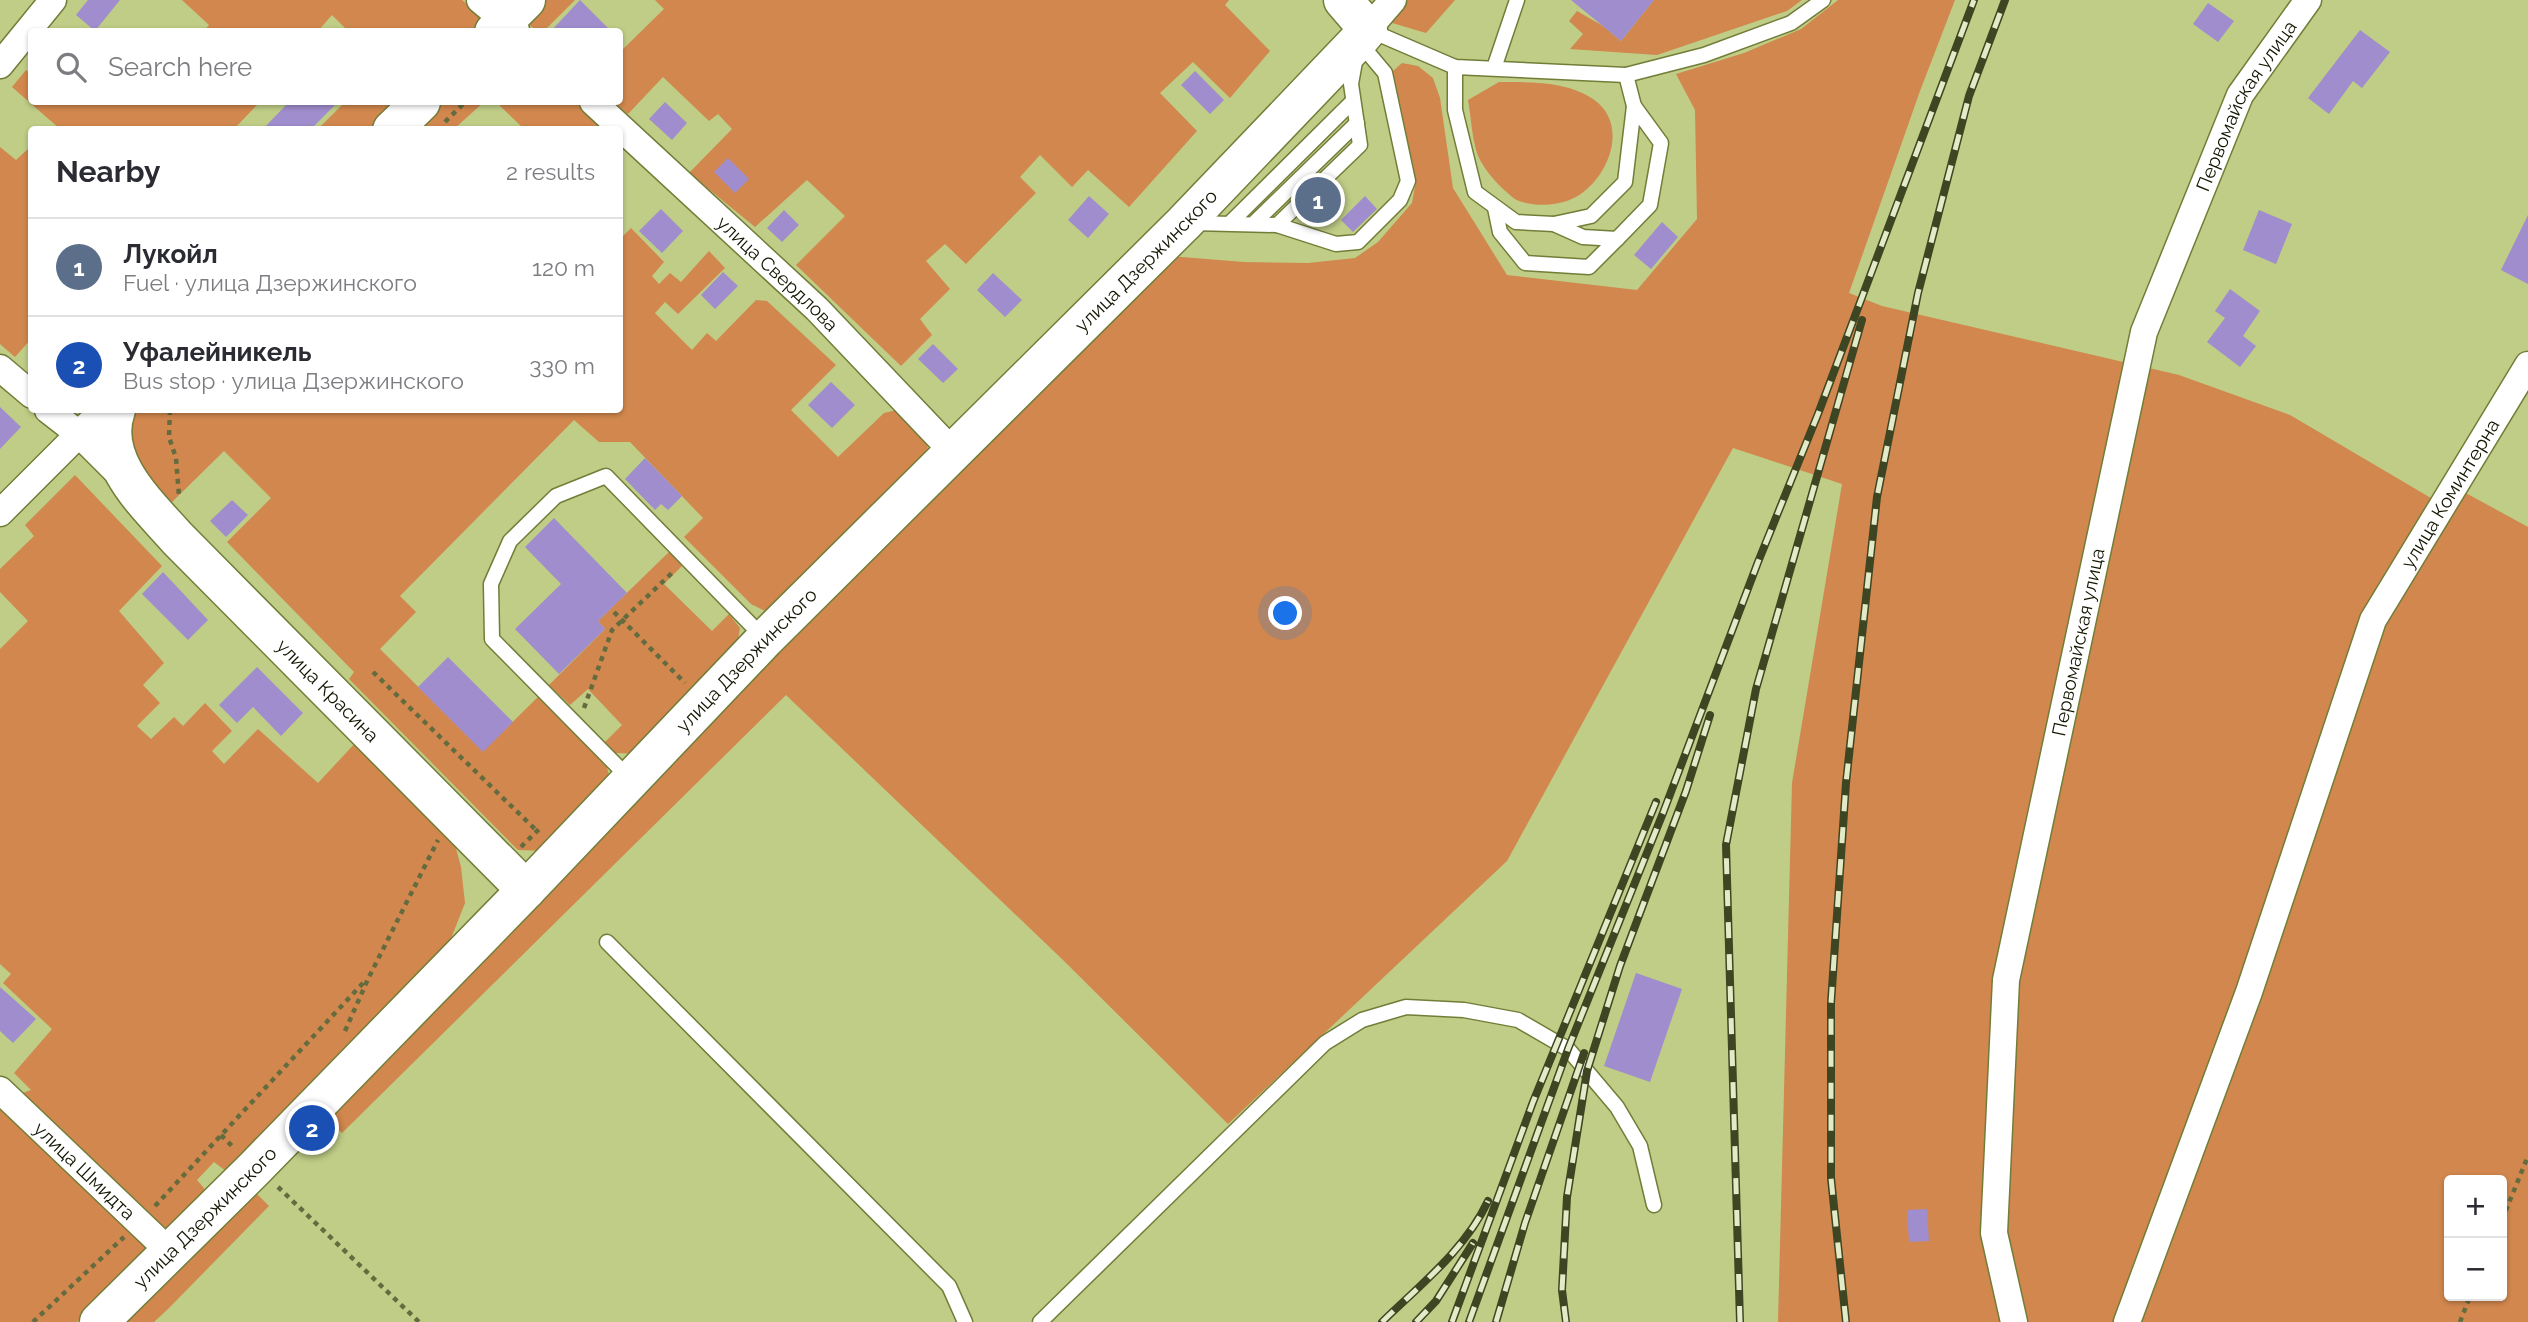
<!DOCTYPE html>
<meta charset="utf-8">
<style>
:root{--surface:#fff;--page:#f7f7f7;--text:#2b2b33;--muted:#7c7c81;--line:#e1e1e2;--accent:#111827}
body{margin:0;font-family:Raleway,sans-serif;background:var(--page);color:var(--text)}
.controls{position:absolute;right:21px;bottom:21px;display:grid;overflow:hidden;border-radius:7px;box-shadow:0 2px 5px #0004}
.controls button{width:63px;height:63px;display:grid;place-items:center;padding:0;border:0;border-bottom:2px solid var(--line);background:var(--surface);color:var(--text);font:35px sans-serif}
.you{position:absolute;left:1286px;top:614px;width:24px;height:24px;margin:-18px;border:5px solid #fff;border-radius:50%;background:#1a73e8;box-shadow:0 0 0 10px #1a73e833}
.badge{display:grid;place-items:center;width:46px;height:46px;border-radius:50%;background:var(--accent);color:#fff;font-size:23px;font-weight:700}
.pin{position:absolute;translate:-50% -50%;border:4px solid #fff;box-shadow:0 2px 7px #0006}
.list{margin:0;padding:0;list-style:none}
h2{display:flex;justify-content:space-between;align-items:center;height:91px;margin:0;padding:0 28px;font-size:30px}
h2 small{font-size:23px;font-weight:400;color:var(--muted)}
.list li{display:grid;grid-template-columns:46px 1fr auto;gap:21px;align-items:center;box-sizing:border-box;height:98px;padding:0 28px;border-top:2px solid var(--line)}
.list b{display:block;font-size:26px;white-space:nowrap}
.list p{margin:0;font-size:23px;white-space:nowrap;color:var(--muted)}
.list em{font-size:23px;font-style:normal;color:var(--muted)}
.icon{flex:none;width:38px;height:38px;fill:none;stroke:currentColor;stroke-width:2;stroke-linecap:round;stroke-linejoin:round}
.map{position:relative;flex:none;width:2528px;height:1322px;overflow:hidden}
.search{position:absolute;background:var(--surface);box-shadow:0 2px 5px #0004;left:28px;top:28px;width:595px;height:77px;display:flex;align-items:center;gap:18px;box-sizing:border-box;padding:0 24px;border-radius:7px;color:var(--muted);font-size:26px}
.panel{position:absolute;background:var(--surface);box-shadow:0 2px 5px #0004;left:28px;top:126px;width:595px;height:287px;border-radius:7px}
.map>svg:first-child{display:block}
</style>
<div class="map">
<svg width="2528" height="1322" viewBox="0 0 2528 1322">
<rect width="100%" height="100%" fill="#bfcd86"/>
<g fill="#d1874d" fill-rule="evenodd">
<path d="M182 0H462L487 21 477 31 349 32 332 15 318 31H204L209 25Z"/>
<path d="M545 0H575L544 31H537L524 21Z"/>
<path d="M655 0H1229L1225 5 1270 51 1230 98 1193 62 1160 93 1197 131 1129 207 1088 170 1072 187 1040 155 1020 177 1036 193 966 264 945 244 926 261 950 289 920 319 932 335 901 366 796 265 845 216 807 180 755 227 689 173 732 129 718 114 709 121 663 77 628 114 613 102H620V52L664 9Z"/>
<path d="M1408 0H1455L1426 33 1389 22Z"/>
<path d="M1654 0H1802L1787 11 1657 55 1570 49 1583 34 1569 21 1577 11 1603 26 1621 41Z"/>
<path d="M1838 0H1955L1920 91 1849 293 1882 306 2179 375 2290 415 2453 511 2464 492 2528 527V1322H1778L1792 783 1842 484 1733 448 1507 861 1228 1124 1063 960 786 695 342 1133 323 1115 1169 256 1244 262 1308 263 1355 258 1378 242 1412 203 1416 181 1393 71 1402 63 1418 66 1433 78 1440 98 1453 188 1507 275 1637 290 1697 219 1695 110 1676 74 1744 53 1801 29ZM2449 1180H2502V1296H2449Z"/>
<path d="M26 70 31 74 32 102H255L258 104 234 129H60L12 87Z"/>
<path d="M1499 82C1529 82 1567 81 1593 99 1630 124 1609 178 1576 197 1559 206 1537 207 1519 201 1513 199 1507 192 1502 188 1493 179 1481 165 1477 153 1472 137 1471 117 1468 100Z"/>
<path d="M345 102H405L376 129 317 130Z"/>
<path d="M439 102H484L454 129 410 130Z"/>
<path d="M496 102H579L610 129H524Z"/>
<path d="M0 147 16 160 29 148 31 150V339L15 357 0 344Z"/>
<path d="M631 228 664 262 652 276 659 284 670 273 681 282 709 251 725 268 678 314 665 302 655 313 692 350 707 333 716 341 756 300 767 301 836 365 791 410 838 457 884 413 897 410 928 444 926 463 773 615 751 604 684 537 703 518 630 442H599L574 420 400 596 416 612 380 649 483 751 539 696 606 762 611 785 545 851 518 850 349 679 354 672 227 542 271 498 224 451 168 506 143 480 129 430 135 410H620V239Z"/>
<path d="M75 475 162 566 119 611 164 663 143 685 160 703 137 726 151 739 174 717 183 726 205 703 232 731 212 751 224 764 258 729 318 783 358 740 452 834 461 867 465 903 448 946 227 1172 214 1162 197 1180 208 1193 77 1322H0V1101L31 1090 14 1073 52 1029 3 983 11 974 0 964V649L28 621 0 592V569L34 536 25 525Z"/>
<path d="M669 552 682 566 664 584 712 631 729 614 740 628 735 658 643 754 615 753 605 742 622 725 588 689 570 705 549 685 605 629 598 621Z"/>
<path d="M256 1193 269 1206 169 1308 154 1322H123Z"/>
</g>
<g fill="#a08dcd">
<path d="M88 0H120L95 31 76 15Z"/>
<path d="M580 0 612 32H550Z"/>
<path d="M1571 0H1654L1621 41Z"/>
<path d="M2208 3 2234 21 2218 42 2193 24Z"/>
<path d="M2360 30 2390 52 2362 88 2353 81 2329 114 2308 98Z"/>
<path d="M1195 71 1224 100 1210 114 1181 85Z"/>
<path d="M289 102H338L310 130H262Z"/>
<path d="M665 102 687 123 672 140 649 119Z"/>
<path d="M728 158 749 179 735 193 714 172Z"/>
<path d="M1089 196 1109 214 1088 238 1068 220Z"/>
<path d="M1365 196 1377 209 1353 232 1341 220Z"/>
<path d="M661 209 683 231 662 253 639 231Z"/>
<path d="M784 210 799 225 782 242 767 228Z"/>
<path d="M2259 210 2292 224 2276 264 2243 250Z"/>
<path d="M2528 215V284L2501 270Z"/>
<path d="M1662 222 1678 237 1651 269 1634 255Z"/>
<path d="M723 272 738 286 715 309 701 295Z"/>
<path d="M993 273 1022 300 1005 317 977 290Z"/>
<path d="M2230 289 2260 311 2243 336 2256 346 2240 367 2207 342 2225 318 2215 311Z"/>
<path d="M933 344 958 369 943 383 918 359Z"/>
<path d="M831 382 855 405 832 428 808 405Z"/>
<path d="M0 407 21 427 0 449Z"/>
<path d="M645 458 682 496 668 510 661 504 655 510 625 479Z"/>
<path d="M232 500 248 515 226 537 210 521Z"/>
<path d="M554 518 627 593 598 621 605 629 559 674 515 629 561 584 525 547Z"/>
<path d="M163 572 208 620 188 640 142 594Z"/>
<path d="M448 657 513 722 483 752 418 687Z"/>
<path d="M257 667 303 713 281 736 253 707 237 723 219 705Z"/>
<path d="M1636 973 1682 989 1650 1082 1604 1066Z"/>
<path d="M0 987 36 1019 13 1043 0 1031Z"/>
<path d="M1927 1209 1929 1241 1909 1242 1907 1210Z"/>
</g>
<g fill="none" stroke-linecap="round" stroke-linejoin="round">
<defs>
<g id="service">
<path d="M1369 30 1455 67 1626 75 1704 55 1791 23 1823 0"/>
<path d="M1455 67V110L1475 192 1516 222 1554 224 1591 216 1625 182 1634 106 1626 75"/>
<path d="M1494 68 1517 0"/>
<path d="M1495 208 1500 232 1525 263 1589 267 1617 239"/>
<path d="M1192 223 1277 225 1336 244 1358 242 1400 200 1408 181 1385 73 1359 42"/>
<path d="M1230 223 1353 101"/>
<path d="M1253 224 1357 123"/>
<path d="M1554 224 1583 237 1617 239 1650 205 1661 143 1634 106"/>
<path d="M1277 225 1360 145 1351 84 1356 56"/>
<path d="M629 778 492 639 491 584 510 541 556 496 606 476 764 638"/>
<path d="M607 942 949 1286 965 1322"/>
<path d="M1040 1322 1325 1043 1362 1020 1406 1007 1464 1010 1518 1020 1568 1049 1617 1107 1640 1146 1654 1205"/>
</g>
<g id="minor">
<path d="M480 0 516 30"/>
<path d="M1368 29 1393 0"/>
<path d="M0 65 53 0"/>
<path id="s1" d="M593 102 817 309 954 453"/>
<path d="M0 368 32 395"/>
<path d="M48 410 79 434 119 474"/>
<path d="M0 513 103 410"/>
<path id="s2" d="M0 1090 170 1252"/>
<path id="s3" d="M2014 1322 1994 1233 2006 980 2144 332 2240 95 2308 0"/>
<path id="s4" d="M2127 1322 2249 992 2373 620 2528 365"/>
</g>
<g id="primary">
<path d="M494 32 526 0"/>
<path d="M392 130 421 102"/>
<path id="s5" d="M116 410C98 460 147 504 177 538L526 890"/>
<path id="s6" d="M99 1322 254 1169 526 890 765 639 1184 223 1358 41 1368 29 1343 0"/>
</g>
</defs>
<use href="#service" stroke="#727d38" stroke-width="17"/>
<use href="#minor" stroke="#727d38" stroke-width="29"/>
<use href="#primary" stroke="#727d38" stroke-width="41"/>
<g stroke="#646c3f" stroke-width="4.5" stroke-dasharray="5 5" stroke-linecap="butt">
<path d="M445 122 465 102"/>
<path d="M170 410 169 437 176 458 179 496"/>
<path d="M614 612 685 683"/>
<path d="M373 672 537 831"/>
<path d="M584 708 612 630 675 570"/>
<path d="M521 847 542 826"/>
<path d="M345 1031 368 979 438 840"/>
<path d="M221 1135 235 1149"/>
<path d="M278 1187 419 1322"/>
<path d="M155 1206 364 982"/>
<path d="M2502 1220 2528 1156"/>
<path d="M33 1322 124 1237"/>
<path d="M2460 1322 2470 1296"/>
</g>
<use href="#service" stroke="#fff" stroke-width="14"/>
<use href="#minor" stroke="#fff" stroke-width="26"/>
<use href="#primary" stroke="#fff" stroke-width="38"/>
<defs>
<g id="rail">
<path d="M1382 1322C1420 1285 1465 1250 1488 1201"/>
<path d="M1416 1322 1436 1301 1473 1243"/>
<path d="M1452 1322 1533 1102 1656 802"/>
<path d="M1469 1322 1568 1049 1663 813 1758 562 1818 414 1974 0"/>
<path d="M1496 1322 1525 1223 1584 1053"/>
<path d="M1566 1322 1562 1290 1567 1197 1587 1071 1620 966 1686 791 1710 715"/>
<path d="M1740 1322 1726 845 1756 689 1862 320"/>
<path d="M1846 1322 1831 1178V1003L1846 783 1877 497 1918 293 1969 96 2005 0"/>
</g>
</defs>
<use href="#rail" stroke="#3e4522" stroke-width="8"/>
<use href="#rail" stroke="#e2eac7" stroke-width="5" stroke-dasharray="16" stroke-linecap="butt"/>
</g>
<g text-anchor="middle" stroke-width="5" stroke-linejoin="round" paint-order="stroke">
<g font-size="19" fill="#121600" stroke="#e2eac7">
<text dy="7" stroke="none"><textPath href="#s3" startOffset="1256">Первомайская улица</textPath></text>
<text dy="7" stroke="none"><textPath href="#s6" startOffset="1491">улица Дзержинского</textPath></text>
<text dy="7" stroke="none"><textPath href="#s1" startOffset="252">улица Свердлова</textPath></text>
<text dy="7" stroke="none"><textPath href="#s4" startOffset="892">улица Коминтерна</textPath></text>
<text dy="7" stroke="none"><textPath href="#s3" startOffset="690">Первомайская улица</textPath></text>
<text dy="7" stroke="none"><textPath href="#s6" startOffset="926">улица Дзержинского</textPath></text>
<text dy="7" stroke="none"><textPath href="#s5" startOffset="364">улица Красина</textPath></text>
<text dy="7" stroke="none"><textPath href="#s2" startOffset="117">улица Шмидта</textPath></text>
<text dy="7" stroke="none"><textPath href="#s6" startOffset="149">улица Дзержинского</textPath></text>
</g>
</g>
</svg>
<div class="controls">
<button>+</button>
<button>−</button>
</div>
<div class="you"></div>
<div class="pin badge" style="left:1318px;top:200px;background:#5c6f8a">1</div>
<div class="pin badge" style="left:312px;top:1128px;background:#1a4fb4">2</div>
<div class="search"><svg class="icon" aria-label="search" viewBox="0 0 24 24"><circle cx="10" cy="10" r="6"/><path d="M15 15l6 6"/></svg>Search here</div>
<section class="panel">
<h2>Nearby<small>2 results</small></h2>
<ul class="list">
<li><span class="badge" style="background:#5c6f8a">1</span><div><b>Лукойл</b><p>Fuel · улица Дзержинского</p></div><em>120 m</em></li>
<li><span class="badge" style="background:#1a4fb4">2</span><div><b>Уфалейникель</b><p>Bus stop · улица Дзержинского</p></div><em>330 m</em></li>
</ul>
</section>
</div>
